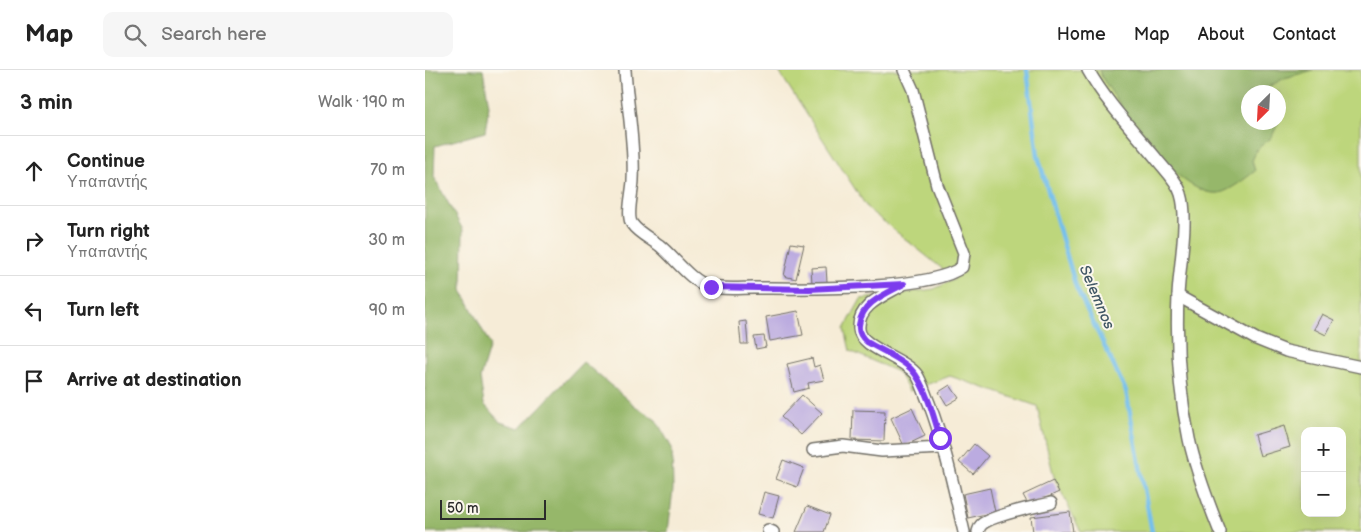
<!DOCTYPE html>
<meta charset="utf-8">
<style>
:root{--surface:#fff;--page:#f6f6f6;--text:#222;--muted:#767676;--line:#e0e0e0}
body{margin:0;font-family:"Balsamiq Sans",sans-serif;background:var(--page);color:var(--text)}
.controls{position:absolute;right:15px;bottom:15px;display:grid;overflow:hidden;border-radius:10px;box-shadow:0 5px 20px #0002}
.controls button{width:45px;height:45px;display:grid;place-items:center;padding:0;border:0;border-bottom:1px solid var(--line);background:var(--surface);color:var(--text);font:25px sans-serif}
.compass{position:absolute;left:816px;top:15px;width:45px;height:45px;border-radius:50%;background:var(--surface);box-shadow:0 5px 20px #0002;rotate:204deg}
.scale{position:absolute;left:15px;bottom:12px;width:106px;box-sizing:border-box;padding-left:5px;border:2px solid #2b2b2b;border-top:0;font-size:14px;line-height:18px;white-space:nowrap;color:#2b2b2b;-webkit-text-stroke:4px #fbf7ec;paint-order:stroke}
.stop{position:absolute;width:15px;height:15px;margin:-11px;border:4px solid #7c3aed;border-radius:50%;background:#fff}
.stop.end{background:#7c3aed;border-color:#fff;box-shadow:0 1px 5px #0008}
.list{margin:0;padding:0;list-style:none}
h2{display:flex;justify-content:space-between;align-items:center;height:65px;margin:0;padding:0 20px;font-size:21px}
h2 small{font-size:16px;font-weight:400;color:var(--muted)}
.list li{display:grid;grid-template-columns:32px 1fr auto;gap:15px;align-items:center;box-sizing:border-box;height:70px;padding:0 20px;border-top:1px solid var(--line)}
.list b{display:block;font-size:19px;white-space:nowrap}
.list p{margin:0;font-size:16px;white-space:nowrap;color:var(--muted)}
.list em{font-size:16px;font-style:normal;color:var(--muted)}
.icon{flex:none;width:28px;height:28px;fill:none;stroke:currentColor;stroke-width:2;stroke-linecap:round;stroke-linejoin:round}
.map{position:relative;flex:none;width:936px;height:462px;overflow:hidden}
header{display:flex;align-items:center;gap:30px;box-sizing:border-box;height:70px;padding:0 25px;background:var(--surface);border-bottom:1px solid var(--line)}
header strong{font-size:24px}
nav{display:flex;gap:28px;margin-inline-start:auto;font-size:18px}
.search{width:350px;height:45px;background:var(--page);display:flex;align-items:center;gap:12px;box-sizing:border-box;padding:0 18px;border-radius:10px;color:var(--muted);font-size:19px}
main{display:flex}
aside{flex:1;background:var(--surface)}
.map>svg:first-child{display:block}
</style>
<header>
<strong>Map</strong>
<div class="search"><svg class="icon" aria-label="search" viewBox="0 0 24 24"><circle cx="10" cy="10" r="6"/><path d="M15 15l6 6"/></svg>Search here</div>
<nav><a>Home</a><a>Map</a><a>About</a><a>Contact</a></nav>
</header>
<main>
<aside>
<h2>3 min<small>Walk · 190 m</small></h2>
<ul class="list">
<li><svg class="icon" aria-label="ahead" viewBox="0 0 24 24"><path d="M12 20V5M6 11l6-6 6 6"/></svg><div><b>Continue</b><p>Υπαπαντής</p></div><em>70 m</em></li>
<li><svg class="icon" aria-label="right" viewBox="0 0 24 24"><path d="M7 20v-9h11M14 6l5 5-5 5"/></svg><div><b>Turn right</b><p>Υπαπαντής</p></div><em>30 m</em></li>
<li><svg class="icon" aria-label="left" viewBox="0 0 24 24"><path d="M17 20v-9H6M10 6l-5 5 5 5"/></svg><div><b>Turn left</b></div><em>90 m</em></li>
<li><svg class="icon" aria-label="arrive" viewBox="0 0 24 24"><path d="M6 21V4h12l-3 4 3 4H6"/></svg><div><b>Arrive at destination</b></div></li>
</ul>
</aside>
<div class="map">
<svg width="936" height="462" viewBox="0 0 936 462">
<rect width="100%" height="100%" fill="#fbf7ec"/>
<filter id="ink" filterUnits="userSpaceOnUse"><feTurbulence type="fractalNoise" baseFrequency=".02" numOctaves="2"/><feDisplacementMap in="SourceGraphic" scale="10" xChannelSelector="R" yChannelSelector="G"/><feConvolveMatrix kernelMatrix="1 2 1 2 8 2 1 2 1" color-interpolation-filters="sRGB"/></filter>
<filter id="wash" filterUnits="userSpaceOnUse"><feTurbulence type="fractalNoise" baseFrequency=".0096" numOctaves="4" result="noise"/><feDisplacementMap in="SourceGraphic" scale="20" xChannelSelector="R" yChannelSelector="G"/><feGaussianBlur stdDeviation="1.12" result="paint"/><feColorMatrix in="noise" values="0 0 0 0 0 0 0 0 0 0 0 0 0 0 0 0 0 1.4 0 .05"/><feComposite in="paint" operator="in"/></filter>
<g filter="url(#wash)">
<rect width="100%" height="100%" fill="#f6ecd7"/>
<path fill="#bdd67b" stroke="#748053" fill-rule="evenodd" d="M353 0H936V462H656L629 407 612 336 525 306 484 321 473 302 425 281 420 258 436 229 509 219 530 209 443 139ZM824 22H854V52H824ZM880 361H917V443H880Z"/>
<g fill="#96b76b" stroke="#60714b">
<path d="M0 0H58L64 36 60 62 10 76 9 107 38 160 37 220 65 275 55 308 59 334 75 352 95 358 158 292 210 336 231 350 247 378 248 419 243 462H0Z"/>
<path d="M674 0H888L860 8 833 22H824L823 28 818 31 823 33 824 52H852L853 54 846 68 832 79 827 91 830 101C821 108 805 121 794 123 751 127 699 39 677 8Z"/>
</g>
<g fill="none" stroke-linecap="round" stroke-linejoin="round">
<path stroke="#73bfed" stroke-width="4.5" d="M602 0 613 86 651 217 701 321 727 462"/>
</g>
<g id="blocks">
<g fill="#bbabe0">
<path d="M366 173 379 175 371 209 359 206Z"/>
<path d="M401 197 402 212 387 213 386 198Z"/>
<path d="M373 241 378 265 345 271 341 247Z"/>
<path d="M897 244 909 250 901 265 889 259Z"/>
<path d="M321 251 323 274H316L314 252Z"/>
<path d="M339 266 341 277 331 279 329 267Z"/>
<path d="M387 288 389 297 395 295 399 310 383 313 384 318 369 322 362 294Z"/>
<path d="M525 315 534 328 522 335 514 322Z"/>
<path d="M377 325 397 343 376 365 356 347Z"/>
<path d="M487 338 500 366 479 376 466 348Z"/>
<path d="M428 340 460 341 459 371 427 370Z"/>
<path d="M859 356 865 377 835 386 829 365Z"/>
<path d="M549 374 563 386 548 404 534 392Z"/>
<path d="M358 390 379 398 372 417 351 409Z"/>
<path d="M628 411 634 422 604 436 598 425Z"/>
<path d="M565 418 570 442 543 448 538 424Z"/>
<path d="M339 422 354 426 348 448 333 444Z"/>
<path d="M382 436 405 445 399 462H371Z"/>
<path d="M645 442 648 462H608L606 447Z"/>
</g>
</g>
</g>
<g filter="url(#ink)">
<use href="#blocks" fill-opacity="0" stroke="#726f67" stroke-width="1"/>
<g fill="none" stroke-linecap="round" stroke-linejoin="round">
<defs>
<g id="minor">
<path d="M200 0C202 36 210 73 208 110 208 120 201 146 207 154 213 163 226 169 234 175 249 187 265 211 283 216 295 220 316 218 328 218 374 218 504 222 537 197L539 183 512 115 488 20 479 0"/>
<path d="M663 0C681 32 707 59 730 87 738 98 752 110 756 124 764 149 754 198 753 226 751 273 754 322 764 369 771 401 783 432 795 462"/>
<path d="M477 215C460 225 432 235 434 259 435 278 480 288 492 305 497 313 500 324 504 333 520 375 529 419 539 462"/>
<path d="M753 226 831 269 861 281 936 297"/>
<path d="M388 380 418 376 457 381 518 378"/>
<path d="M343 460 348 462"/>
<path d="M553 462C554 459 554 457 556 455 565 446 612 436 626 433"/>
</g>
</defs>
<use href="#minor" stroke="#726f67" stroke-width="14"/>
<use href="#minor" stroke="#fff" stroke-width="11"/>
</g>
</g>
<g fill="none" stroke-linecap="round" stroke-linejoin="round" filter="url(#ink)">
<path stroke="#7c3aed" stroke-width="6" d="M286 217 384 219 479 214C461 224 437 232 434 255 433 263 437 268 442 272 457 281 475 288 486 299 500 313 510 350 515 368"/>
</g>
<g text-anchor="middle" stroke-width="4" stroke-linejoin="round" paint-order="stroke">
<g font-size="15" font-style="italic" fill="#415765" stroke="#fbf7ec">
<text transform="translate(672 227) rotate(67)" y="5">Selemnos</text>
</g>
</g>
</svg>
<div class="controls">
<button>+</button>
<button>−</button>
</div>
<svg class="compass" viewBox="-18 -18 36 36"><path d="M0-13l5 13h-10z" fill="#e53935"/><path d="M0 13l5-13h-10z" fill="#767676"/></svg>
<div class="scale">50 m</div>
<div class="stop" style="left:515px;top:368px"></div>
<div class="stop end" style="left:286px;top:217px"></div>
</div>
</main>
